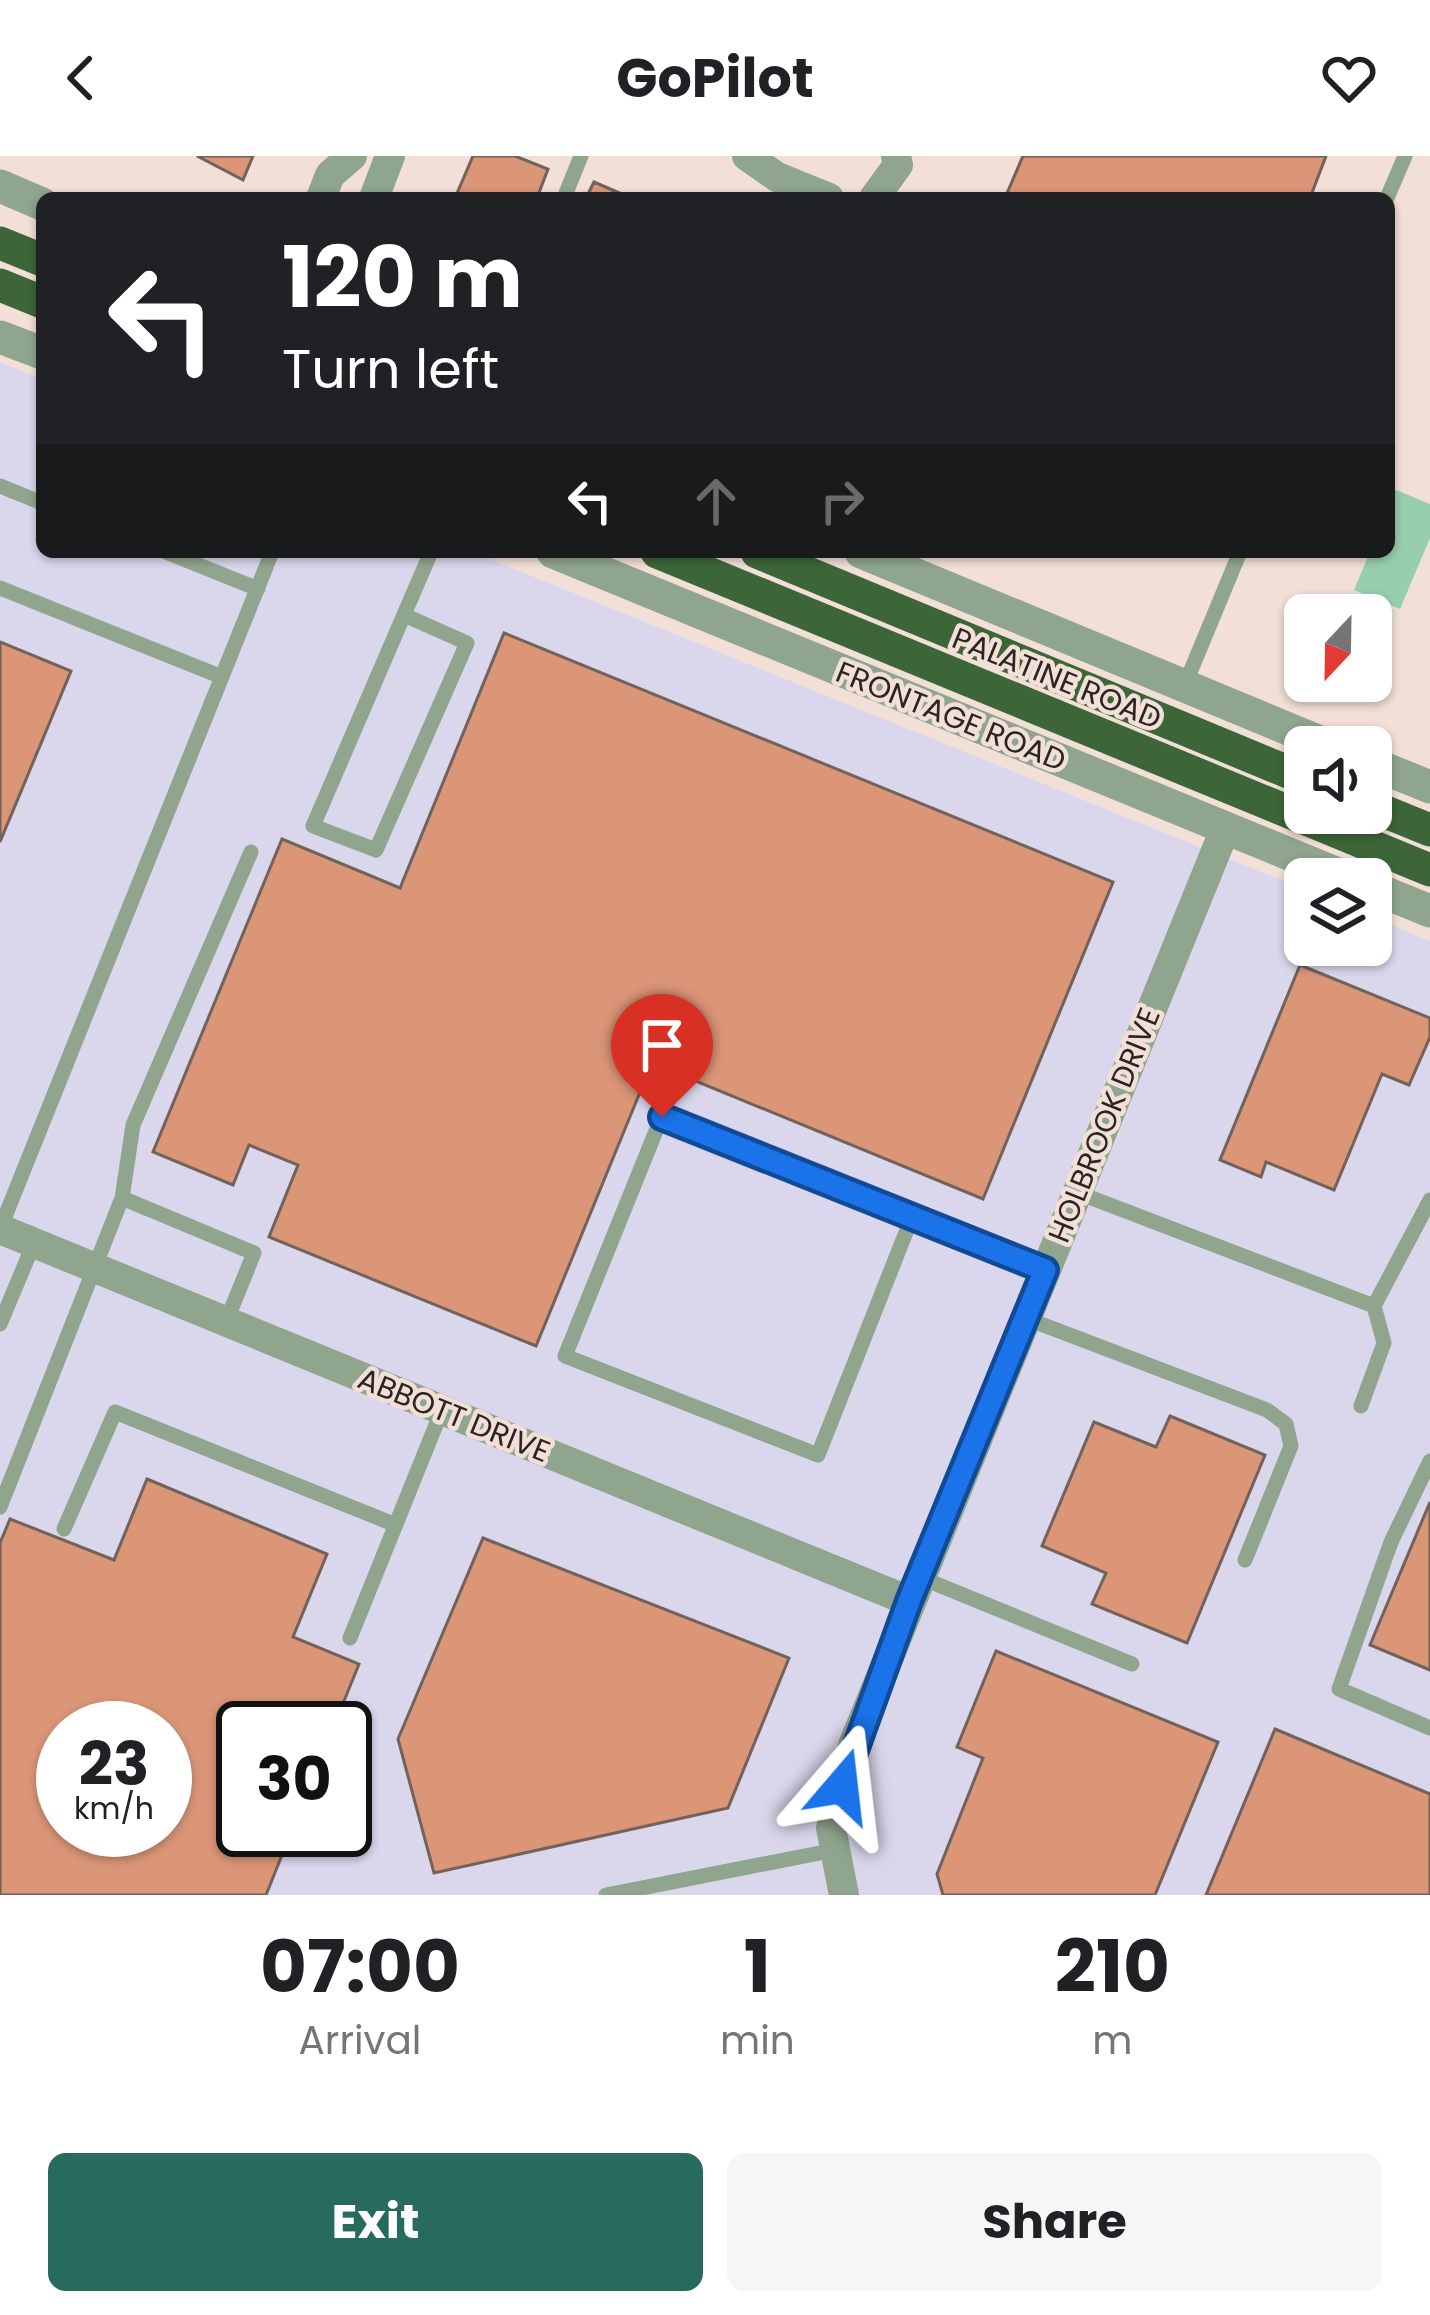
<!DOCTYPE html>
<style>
:root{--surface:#fff;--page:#f6f6f6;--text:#202124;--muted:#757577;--accent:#266b5e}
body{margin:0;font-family:Poppins,sans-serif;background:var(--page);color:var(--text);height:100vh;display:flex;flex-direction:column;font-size:45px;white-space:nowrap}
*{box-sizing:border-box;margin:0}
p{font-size:39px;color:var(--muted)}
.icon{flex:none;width:66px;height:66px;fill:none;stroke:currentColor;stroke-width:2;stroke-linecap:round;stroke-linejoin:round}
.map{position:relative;height:1739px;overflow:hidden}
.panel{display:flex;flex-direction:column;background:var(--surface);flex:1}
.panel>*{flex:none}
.top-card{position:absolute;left:36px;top:36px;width:1359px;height:366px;border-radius:18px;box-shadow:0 3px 9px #0004;background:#202124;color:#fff;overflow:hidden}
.needle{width:78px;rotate:202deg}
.buttons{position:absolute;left:1284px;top:438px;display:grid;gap:24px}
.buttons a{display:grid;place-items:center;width:108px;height:108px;border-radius:18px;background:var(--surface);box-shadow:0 3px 9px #0004;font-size:60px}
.speed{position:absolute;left:36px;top:1545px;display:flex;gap:24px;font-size:60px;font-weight:700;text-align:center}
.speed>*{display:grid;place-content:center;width:156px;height:156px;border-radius:50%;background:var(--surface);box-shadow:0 3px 9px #0004;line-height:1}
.speed small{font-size:30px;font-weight:400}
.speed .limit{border:6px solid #111;border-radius:18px;background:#fff;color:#111}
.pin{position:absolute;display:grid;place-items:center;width:102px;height:102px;color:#fff;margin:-123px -51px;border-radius:50% 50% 50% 0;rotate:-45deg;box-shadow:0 0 12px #0007}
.pin .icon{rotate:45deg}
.me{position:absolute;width:132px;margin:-66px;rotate:17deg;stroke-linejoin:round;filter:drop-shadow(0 0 9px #0008)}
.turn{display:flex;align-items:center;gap:42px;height:252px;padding:0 48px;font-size:54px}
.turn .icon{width:156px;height:156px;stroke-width:2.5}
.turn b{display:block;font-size:84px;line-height:102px}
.lanes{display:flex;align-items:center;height:114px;padding:0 48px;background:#0003;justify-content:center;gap:60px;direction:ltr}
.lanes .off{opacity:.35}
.eta{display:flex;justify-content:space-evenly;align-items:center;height:204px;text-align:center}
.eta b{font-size:72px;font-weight:700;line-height:84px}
.action{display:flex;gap:24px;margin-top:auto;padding:24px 48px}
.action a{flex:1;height:138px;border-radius:18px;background:var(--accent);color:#fff;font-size:48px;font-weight:700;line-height:138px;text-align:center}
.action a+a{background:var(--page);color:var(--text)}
header{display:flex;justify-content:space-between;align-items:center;height:156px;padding:0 48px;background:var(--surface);font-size:54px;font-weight:700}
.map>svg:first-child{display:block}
</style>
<header><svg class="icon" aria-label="back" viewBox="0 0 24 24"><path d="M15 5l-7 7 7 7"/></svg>GoPilot<svg class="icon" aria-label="heart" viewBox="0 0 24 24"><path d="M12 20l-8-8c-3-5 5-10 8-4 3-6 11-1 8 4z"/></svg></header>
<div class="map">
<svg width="1430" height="1739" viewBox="0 0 1430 1739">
<rect width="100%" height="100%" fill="#f1dfd8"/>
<path fill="#dad6ec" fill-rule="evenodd" d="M0 206 42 223V396H472L1305 734V789H1371V761L1430 785V1739H0ZM63 1572H165V1674H63ZM243 1572H345V1674H243Z"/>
<path fill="#97ceae" d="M1396 334 1430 348V382L1400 453 1354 434 1370 396H1389V349Z"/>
<path fill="#db9577" stroke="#71625b" stroke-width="3" fill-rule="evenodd" d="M197 0H253L243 24Z
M473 0H515L548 13 537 42H455Z
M1023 0H1326L1310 42H1005Z
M594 26 631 42H586Z
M504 477 1113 726 983 1043 652 907 536 1190 269 1081 298 1009 249 989 233 1029 153 996 282 683 400 732Z
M0 486 71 515 0 686Z
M1300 809 1430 862V881L1409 929 1382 918 1334 1034 1266 1006 1261 1021 1220 1004Z
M1170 1260 1265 1299 1187 1487 1092 1448 1106 1417 1042 1390 1094 1266 1156 1291Z
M147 1323 327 1398 293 1481 359 1508 333 1572H243V1674H292L266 1739H0V1387L10 1363 114 1404ZM63 1572H165V1674H63Z
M1430 1346V1514L1370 1489Z
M483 1382 789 1502 728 1652 434 1717 398 1583Z
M996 1495 1218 1586 1155 1739H943L937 1718 983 1602 957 1591Z
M1275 1573 1430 1638V1739H1206Z"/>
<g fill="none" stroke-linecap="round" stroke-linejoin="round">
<path stroke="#8fa58d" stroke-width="15" d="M564 42 581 0
M1387 42 1405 0
M0 330 42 347
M166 396 258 433
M0 432 222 521
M404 459 467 487 376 694 313 670 431 396
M1184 531 1240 396
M1076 1036 1374 1150 1430 1044
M122 1042 133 969 251 696
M912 1061 818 1299 565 1200 662 960 1044 1114
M0 1073 272 396
M1025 1162 1267 1254 1286 1268 1291 1290 1245 1404
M0 1168 34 1087
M1361 1250 1384 1187 1374 1150
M1430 1305 1391 1386 1339 1533 1430 1572
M0 1351 122 1042 254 1097 226 1166
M64 1373 115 1256 396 1369
M919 1421 1132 1508
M350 1482 442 1254
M606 1739 835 1694"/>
<path stroke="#8fa58d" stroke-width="30" d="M747 0 777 21 829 42
M321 42 330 19 352 0
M374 42 390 0
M874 42 898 9 896 0
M0 1073 909 1445
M844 1739 831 1672 854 1587 1225 673"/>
<path stroke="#8fa58d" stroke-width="33" d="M0 30 42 48
M0 181 42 197
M553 396 1350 723
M861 396 1332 591
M1371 607 1430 631
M1371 731 1430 755"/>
<path stroke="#3c6638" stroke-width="33" d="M0 87 42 104
M0 129 42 146
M657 396 1430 714
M757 396 1305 623
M1371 650 1430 674"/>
</g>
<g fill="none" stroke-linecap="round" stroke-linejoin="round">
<defs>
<path id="route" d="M662 961 1045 1114 909 1445 842 1630"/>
</defs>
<use href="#route" stroke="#114b97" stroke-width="30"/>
<use href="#route" stroke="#1a73e8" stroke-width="21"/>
</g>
<g text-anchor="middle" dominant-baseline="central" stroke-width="9" stroke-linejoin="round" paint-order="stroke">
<g font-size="30" fill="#2c2623" stroke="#f1dfd8">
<text transform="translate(1057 522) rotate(22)">PALATINE ROAD</text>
<text transform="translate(951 560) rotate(22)">FRONTAGE ROAD</text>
<text transform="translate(1104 969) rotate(-68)">HOLBROOK DRIVE</text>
<text transform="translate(454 1259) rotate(22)">ABBOTT DRIVE</text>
</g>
</g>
</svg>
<div class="buttons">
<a><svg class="needle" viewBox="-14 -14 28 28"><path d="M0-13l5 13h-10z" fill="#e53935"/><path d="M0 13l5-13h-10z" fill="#757577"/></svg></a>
<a><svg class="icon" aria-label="sound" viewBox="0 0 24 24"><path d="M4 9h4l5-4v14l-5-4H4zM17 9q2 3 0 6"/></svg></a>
<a><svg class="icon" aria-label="layers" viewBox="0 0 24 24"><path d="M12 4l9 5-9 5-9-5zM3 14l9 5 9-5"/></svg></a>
</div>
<div class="speed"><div>23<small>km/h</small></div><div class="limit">30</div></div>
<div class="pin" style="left:662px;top:961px;background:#d93025"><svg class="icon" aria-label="arrive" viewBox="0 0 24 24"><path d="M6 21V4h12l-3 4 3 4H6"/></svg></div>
<svg class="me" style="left:842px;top:1630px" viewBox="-20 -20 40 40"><path d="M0-17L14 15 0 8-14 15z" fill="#1a73e8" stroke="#fff" stroke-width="4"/></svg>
<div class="top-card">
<div class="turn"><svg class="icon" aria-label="left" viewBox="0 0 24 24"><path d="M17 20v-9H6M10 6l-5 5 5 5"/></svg><div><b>120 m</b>Turn left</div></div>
<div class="lanes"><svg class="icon" aria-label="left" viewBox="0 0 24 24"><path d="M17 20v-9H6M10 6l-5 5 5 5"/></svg><svg class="icon off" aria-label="ahead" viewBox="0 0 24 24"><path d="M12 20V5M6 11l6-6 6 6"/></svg><svg class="icon off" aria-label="right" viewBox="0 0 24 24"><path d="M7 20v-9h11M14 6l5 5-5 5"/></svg></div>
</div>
</div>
<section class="panel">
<div class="eta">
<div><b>07:00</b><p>Arrival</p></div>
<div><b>1</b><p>min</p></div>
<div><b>210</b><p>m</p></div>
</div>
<div class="action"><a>Exit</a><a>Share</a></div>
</section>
